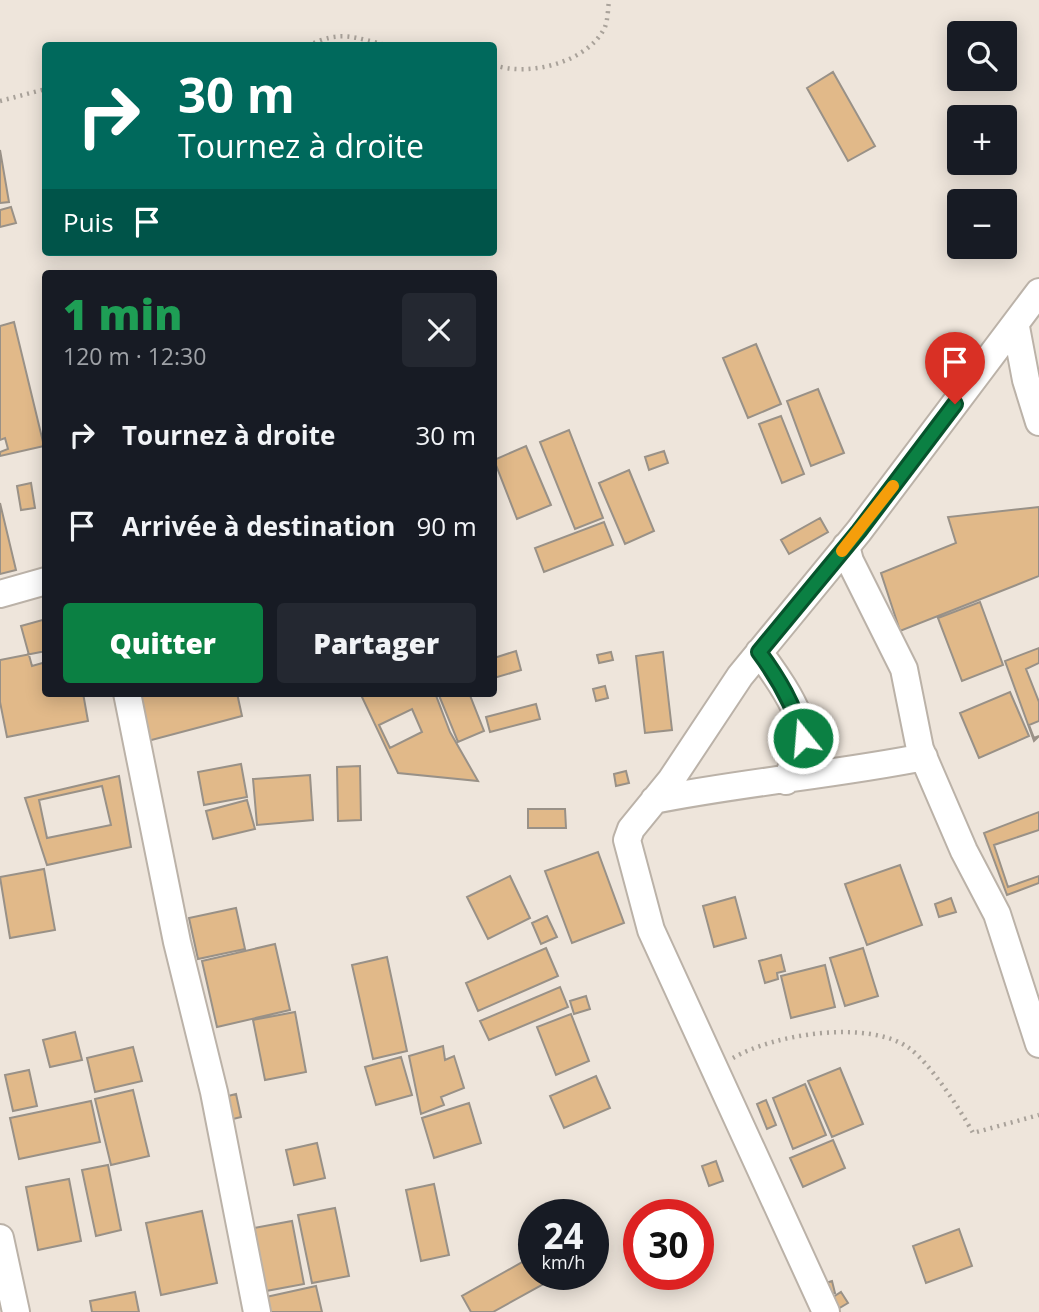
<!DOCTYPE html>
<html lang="fr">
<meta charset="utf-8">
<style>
:root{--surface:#171b24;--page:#242831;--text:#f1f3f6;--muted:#9ea1a6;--accent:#0b8043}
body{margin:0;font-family:"Open Sans",sans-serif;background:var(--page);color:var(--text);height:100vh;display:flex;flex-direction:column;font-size:26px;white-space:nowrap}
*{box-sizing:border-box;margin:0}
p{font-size:23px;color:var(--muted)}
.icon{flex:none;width:38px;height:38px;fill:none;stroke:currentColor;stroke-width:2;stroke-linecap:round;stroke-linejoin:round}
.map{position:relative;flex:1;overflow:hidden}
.panel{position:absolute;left:42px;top:270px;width:455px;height:427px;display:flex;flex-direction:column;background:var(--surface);border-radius:7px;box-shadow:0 4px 18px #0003}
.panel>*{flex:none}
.hud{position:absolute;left:42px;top:42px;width:455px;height:214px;border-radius:7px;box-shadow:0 4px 18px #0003;background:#00695c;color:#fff;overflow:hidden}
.buttons{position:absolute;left:947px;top:21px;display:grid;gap:14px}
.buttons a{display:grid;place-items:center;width:70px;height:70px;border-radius:7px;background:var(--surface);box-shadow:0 4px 18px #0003;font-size:35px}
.speed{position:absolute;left:518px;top:1199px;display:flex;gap:14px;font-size:35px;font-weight:700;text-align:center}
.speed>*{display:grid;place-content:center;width:91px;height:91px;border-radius:50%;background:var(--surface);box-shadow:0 4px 18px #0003;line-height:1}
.speed small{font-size:18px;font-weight:400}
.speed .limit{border:10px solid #d22;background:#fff;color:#111}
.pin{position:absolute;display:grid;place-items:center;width:60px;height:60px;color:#fff;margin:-72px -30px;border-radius:50% 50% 50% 0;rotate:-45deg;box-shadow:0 0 7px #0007}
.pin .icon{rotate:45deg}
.me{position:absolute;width:77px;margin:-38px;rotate:343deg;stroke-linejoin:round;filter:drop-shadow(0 0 5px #0008)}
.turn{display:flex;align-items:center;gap:24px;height:147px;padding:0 21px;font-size:32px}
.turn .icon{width:91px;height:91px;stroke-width:2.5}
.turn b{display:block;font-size:49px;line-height:60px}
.then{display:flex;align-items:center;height:66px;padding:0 21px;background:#0003;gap:14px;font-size:26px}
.round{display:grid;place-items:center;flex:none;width:74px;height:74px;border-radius:7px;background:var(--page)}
.overview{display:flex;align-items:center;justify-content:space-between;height:119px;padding:0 21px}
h1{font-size:42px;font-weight:800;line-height:52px;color:#1e9e55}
.button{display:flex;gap:14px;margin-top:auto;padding:14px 21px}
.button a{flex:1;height:80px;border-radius:7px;background:var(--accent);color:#fff;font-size:28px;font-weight:800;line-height:80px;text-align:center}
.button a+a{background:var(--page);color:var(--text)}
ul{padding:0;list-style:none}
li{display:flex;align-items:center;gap:21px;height:91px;padding:0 21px}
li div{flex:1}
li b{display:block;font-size:26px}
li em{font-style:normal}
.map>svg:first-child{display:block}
</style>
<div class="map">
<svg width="1039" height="1312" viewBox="0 0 1039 1312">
<rect width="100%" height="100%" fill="#eee5db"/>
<path fill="#e1b989" stroke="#999187" stroke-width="2" fill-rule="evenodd" d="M833 72 875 146 848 161 807 88Z
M0 150 9 202 0 203Z
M11 207 16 223 0 227V210Z
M14 322 44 446 0 456V452L8 449 5 438 0 440V326Z
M756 344 781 404 748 418 723 358Z
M818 389 844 453 811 466 787 401Z
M781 416 804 474 782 483 759 424Z
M569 430 603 518 575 529 540 442Z
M526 446 551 505 517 519 494 460Z
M664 451 668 463 649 470 645 457Z
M629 470 654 531 625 544 599 483Z
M31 483 35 508 21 510 17 486Z
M0 503 16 570 0 574Z
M1039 507V576L900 631 881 573 956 543 948 517Z
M820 518 828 532 789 554 781 540Z
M604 522 613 545 544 572 535 548Z
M980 602 1003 665 962 681 938 618Z
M46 619V662L32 666 21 626Z
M1039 648V663L1026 669 1039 702V721L1029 725 1034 738 1039 736 1034 741 1005 661Z
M46 651V693H83L88 721 7 737 0 702V660Z
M516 651 521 670 494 678V658Z
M611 652 613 660 599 663 597 655Z
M663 652 672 730 645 733 636 656Z
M605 686 608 698 596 701 593 689Z
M1010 692 1029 736 979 758 960 713Z
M139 693H237L242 716 144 742Z
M370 693H435L450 732 478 781 398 773 361 695ZM412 709 422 732 390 748 379 725Z
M438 693H469L484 731 458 742Z
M536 704 540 719 490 732 486 717Z
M241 764 247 797 204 805 198 772Z
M360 766 361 820 338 821 337 767Z
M626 771 629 783 616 786 614 774Z
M310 775 313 820 257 825 253 779Z
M119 776 131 847 47 865 25 798Z
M102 786 111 825 47 838 39 800Z
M247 800 255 829 213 839 206 811Z
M528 809H565L566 828H528Z
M1039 812V830L994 845 1008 887 1039 876V883L1007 895 984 833Z
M598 852 624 923 572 943 545 871Z
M900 865 922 925 867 945 845 884Z
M44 869 55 930 10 938 0 877Z
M510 876 530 918 488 939 467 897Z
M735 897 746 938 714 947 703 906Z
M951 898 956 912 939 917 935 904Z
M236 908 245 949 198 959 189 918Z
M547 916 557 937 541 944 532 923Z
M275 944 290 1010 217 1027 202 961Z
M546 948 558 976 478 1011 466 983Z
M863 948 878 996 845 1006 830 958Z
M781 955 785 971 777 973 778 979 765 983 759 961Z
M387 957 407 1051 373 1059 352 965Z
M825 965 835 1007 791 1018 781 976Z
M560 987 568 1007 489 1040 480 1021Z
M586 996 590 1009 574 1014 570 1001Z
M295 1012 306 1072 265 1080 253 1020Z
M571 1014 589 1061 556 1075 537 1027Z
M75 1032 82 1060 50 1067 43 1040Z
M443 1046 445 1060 454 1056 464 1088 441 1097 444 1105 421 1114 409 1056Z
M133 1047 142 1081 95 1092 87 1058Z
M401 1057 412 1095 376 1105 365 1067Z
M840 1068 863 1124 832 1137 808 1081Z
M29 1070 37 1106 13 1111 5 1075Z
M596 1076 610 1108 564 1128 550 1096Z
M805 1084 826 1135 793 1149 773 1098Z
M133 1090 149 1156 111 1165 95 1099Z
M236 1094 241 1117 233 1119 228 1096Z
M766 1100 776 1125 767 1129 757 1104Z
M91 1101 100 1142 19 1159 10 1118Z
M469 1103 481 1143 434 1158 422 1118Z
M833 1140 845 1168 803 1187 790 1158Z
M317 1143 325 1178 294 1185 286 1150Z
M716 1161 723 1181 709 1186 702 1166Z
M108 1165 121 1230 96 1236 82 1170Z
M69 1179 81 1241 38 1250 26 1187Z
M434 1184 449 1255 421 1261 406 1190Z
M335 1208 349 1276 312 1283 298 1215Z
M202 1211 217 1283 161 1295 146 1223Z
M292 1221 304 1284 266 1291 254 1228Z
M959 1229 972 1266 926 1283 913 1246Z
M533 1256 534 1274H543L547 1282 493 1312H471L462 1296Z
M832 1281 835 1293 822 1296 819 1285Z
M316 1286 322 1312H270L266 1297Z
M135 1292 139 1312H92L90 1301Z
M841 1292 848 1303 836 1310 830 1299Z"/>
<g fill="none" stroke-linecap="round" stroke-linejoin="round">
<defs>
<path id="minor" d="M1016 327 1026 380 1039 422
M846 546 850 561 904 669 920 749 964 851 997 914 1039 1044
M0 594 46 581
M759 652C773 671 806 715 802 740 799 754 791 768 786 781
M127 693 177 942 214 1092 257 1312
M654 800C743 782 834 775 924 757
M0 1238 16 1312
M826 1312 651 930 627 840 631 829 671 780 740 676 859 531 1039 292"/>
</defs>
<use href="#minor" stroke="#bbb2a8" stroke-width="30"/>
<path stroke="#a9a29a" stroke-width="4.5" stroke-dasharray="2 5" stroke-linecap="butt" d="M307 46C342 29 354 38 390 46
M494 65C528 77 588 63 605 27 608 19 608 8 609 0
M0 101 46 89
M733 1058C774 1034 868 1019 909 1048 929 1062 960 1109 973 1133L1039 1115"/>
<use href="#minor" stroke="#fff" stroke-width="26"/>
</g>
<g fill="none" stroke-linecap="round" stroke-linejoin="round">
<defs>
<path id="route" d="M803 738C794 705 779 679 759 652L859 531 955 404"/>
</defs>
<use href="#route" stroke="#07532c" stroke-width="18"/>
<use href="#route" stroke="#0b8043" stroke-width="12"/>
<path stroke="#f59e0b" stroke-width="12" d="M842 551 893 486"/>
</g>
</svg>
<div class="buttons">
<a><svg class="icon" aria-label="search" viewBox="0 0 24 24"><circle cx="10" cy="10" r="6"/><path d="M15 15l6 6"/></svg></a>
<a>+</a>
<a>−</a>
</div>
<div class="speed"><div>24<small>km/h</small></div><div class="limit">30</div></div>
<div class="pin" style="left:955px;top:404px;background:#d93025"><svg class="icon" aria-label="arrive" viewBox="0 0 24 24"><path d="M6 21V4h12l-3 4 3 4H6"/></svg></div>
<svg class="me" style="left:803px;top:738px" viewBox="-20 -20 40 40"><circle r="17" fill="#0b8043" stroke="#fff" stroke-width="3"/><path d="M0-11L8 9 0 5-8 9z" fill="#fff"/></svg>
<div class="hud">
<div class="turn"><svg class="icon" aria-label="right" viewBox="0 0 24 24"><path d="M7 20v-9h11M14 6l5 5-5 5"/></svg><div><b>30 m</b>Tournez à droite</div></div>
<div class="then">Puis<svg class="icon" aria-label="arrive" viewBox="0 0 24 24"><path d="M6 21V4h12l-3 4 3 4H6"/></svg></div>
</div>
<section class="panel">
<div class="overview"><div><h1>1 min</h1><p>120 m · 12:30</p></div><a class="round"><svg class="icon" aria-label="close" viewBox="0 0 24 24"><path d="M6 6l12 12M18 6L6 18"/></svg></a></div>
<ul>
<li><svg class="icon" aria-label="right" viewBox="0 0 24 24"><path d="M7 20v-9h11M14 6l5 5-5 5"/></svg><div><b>Tournez à droite</b></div><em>30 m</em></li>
<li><svg class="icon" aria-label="arrive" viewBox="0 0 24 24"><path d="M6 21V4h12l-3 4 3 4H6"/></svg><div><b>Arrivée à destination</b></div><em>90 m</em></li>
</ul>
<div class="button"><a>Quitter</a><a>Partager</a></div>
</section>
</div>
